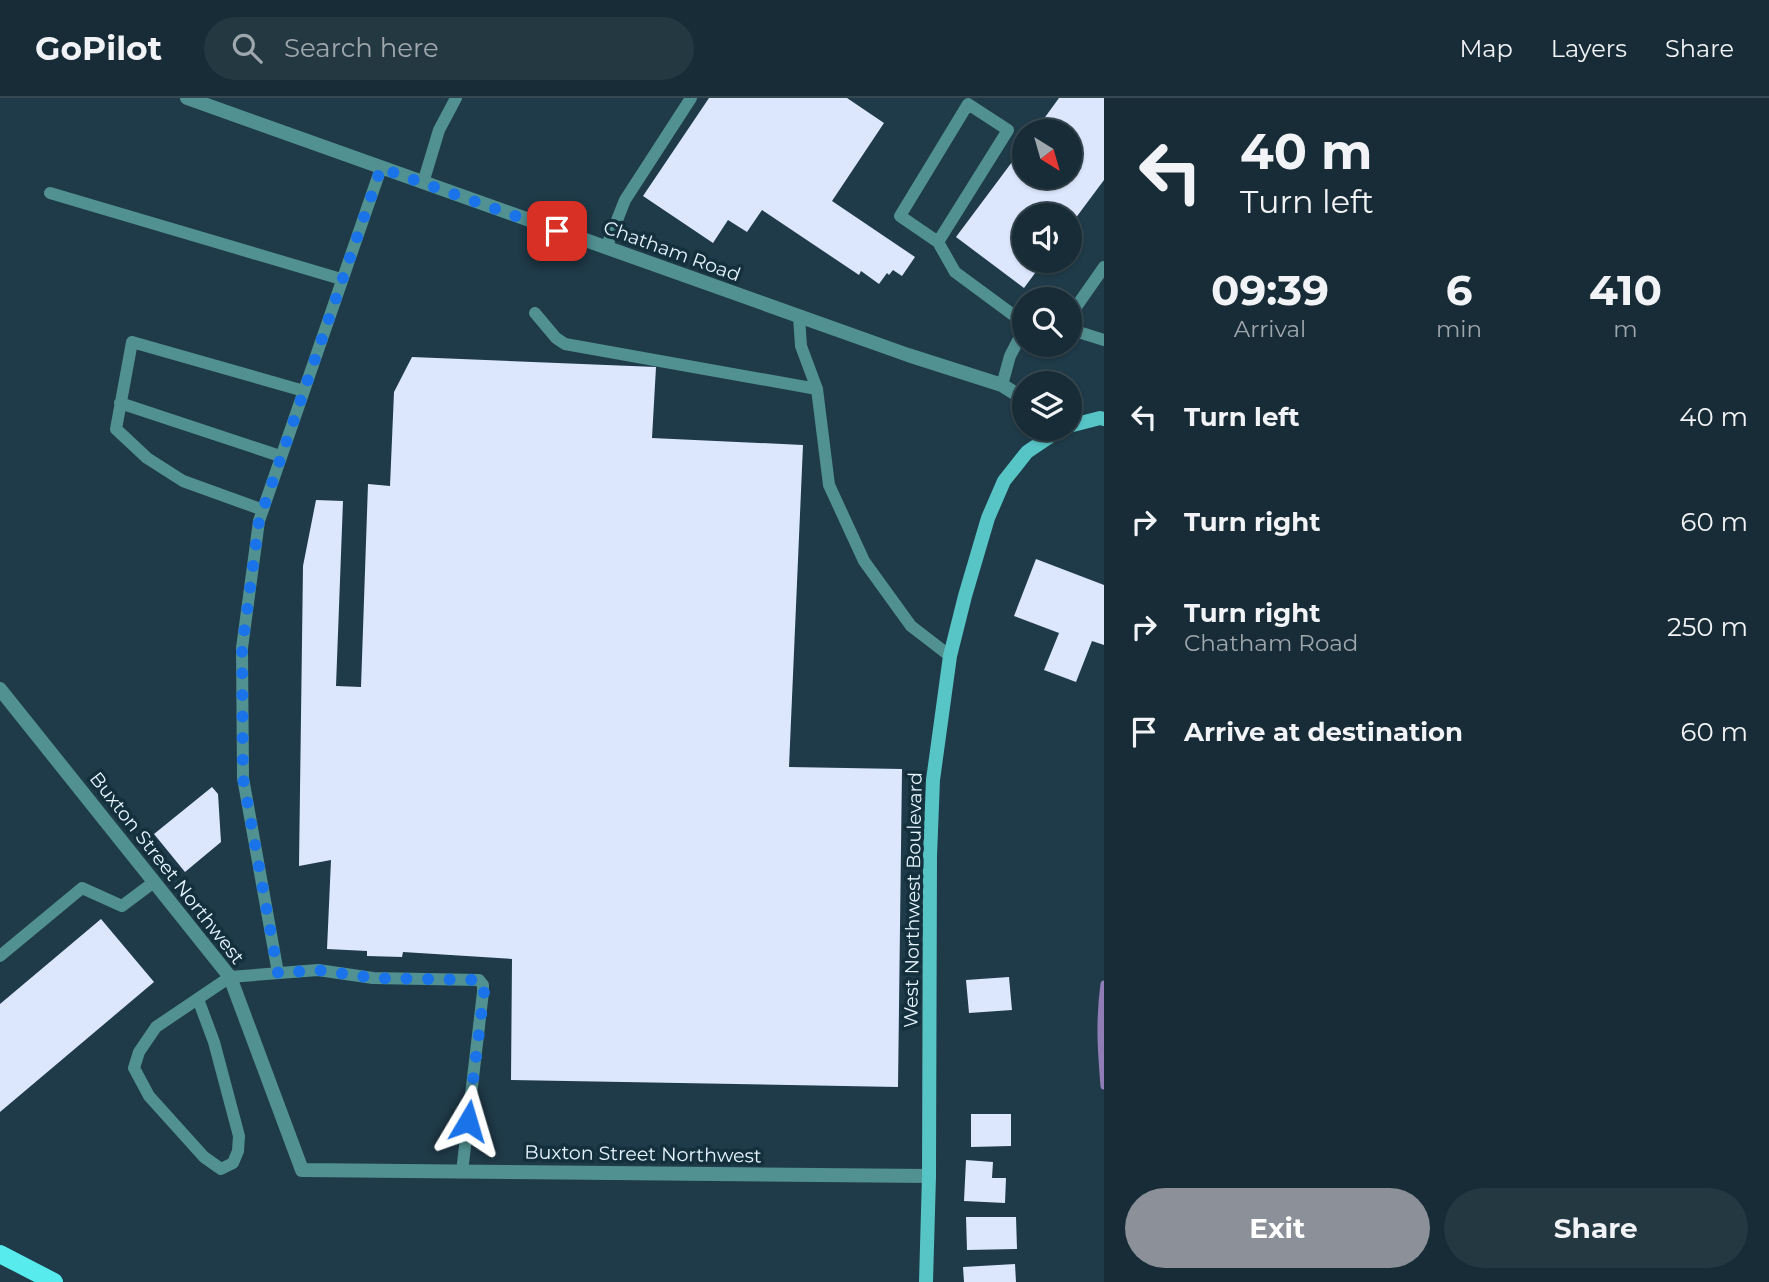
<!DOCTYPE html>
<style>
:root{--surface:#172c36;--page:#243842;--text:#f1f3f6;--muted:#9ea7ad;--line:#364851;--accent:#8c9099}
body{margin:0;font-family:Montserrat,sans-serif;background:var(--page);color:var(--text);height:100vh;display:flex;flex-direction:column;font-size:26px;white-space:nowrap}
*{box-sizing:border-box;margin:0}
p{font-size:23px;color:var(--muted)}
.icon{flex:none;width:38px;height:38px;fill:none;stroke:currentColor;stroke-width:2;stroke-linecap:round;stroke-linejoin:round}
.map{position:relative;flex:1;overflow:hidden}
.panel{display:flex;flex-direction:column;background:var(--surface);width:665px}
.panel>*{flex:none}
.banner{background:#172c36;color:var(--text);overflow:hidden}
.needle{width:46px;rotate:143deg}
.buttons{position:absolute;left:1012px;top:21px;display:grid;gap:14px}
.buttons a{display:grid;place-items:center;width:70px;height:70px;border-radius:50%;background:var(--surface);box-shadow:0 2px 5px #0004,0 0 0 2px var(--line);font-size:35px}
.pin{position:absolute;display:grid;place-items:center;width:60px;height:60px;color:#fff;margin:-30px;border-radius:14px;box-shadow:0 4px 10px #0006}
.me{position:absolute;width:77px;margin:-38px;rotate:7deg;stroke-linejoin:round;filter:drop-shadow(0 0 5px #0008)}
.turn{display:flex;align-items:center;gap:24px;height:147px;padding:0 21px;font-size:32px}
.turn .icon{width:91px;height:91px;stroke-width:2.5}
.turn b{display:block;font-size:49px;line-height:60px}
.eta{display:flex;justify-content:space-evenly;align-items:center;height:119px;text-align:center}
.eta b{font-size:42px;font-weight:700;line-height:49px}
.action{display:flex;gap:14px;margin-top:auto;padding:14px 21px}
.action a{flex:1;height:80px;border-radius:42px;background:var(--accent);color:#fff;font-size:28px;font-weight:700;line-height:80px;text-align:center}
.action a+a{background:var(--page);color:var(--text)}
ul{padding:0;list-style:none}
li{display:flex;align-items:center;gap:21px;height:105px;padding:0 21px}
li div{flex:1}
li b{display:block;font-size:26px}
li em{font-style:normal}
header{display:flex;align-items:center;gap:42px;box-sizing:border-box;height:98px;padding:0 35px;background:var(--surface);border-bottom:2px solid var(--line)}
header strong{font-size:33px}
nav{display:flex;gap:38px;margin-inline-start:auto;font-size:24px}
.search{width:490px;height:63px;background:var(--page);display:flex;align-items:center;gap:18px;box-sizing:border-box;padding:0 24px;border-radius:38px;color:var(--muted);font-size:26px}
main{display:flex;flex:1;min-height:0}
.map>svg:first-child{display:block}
</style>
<header>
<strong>GoPilot</strong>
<div class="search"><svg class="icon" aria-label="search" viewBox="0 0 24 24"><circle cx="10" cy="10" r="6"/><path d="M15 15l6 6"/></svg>Search here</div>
<nav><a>Map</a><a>Layers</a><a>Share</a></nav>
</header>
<main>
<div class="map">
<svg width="1104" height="1184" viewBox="0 0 1104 1184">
<rect width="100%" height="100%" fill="#1f3a48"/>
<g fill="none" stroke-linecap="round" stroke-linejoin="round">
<path stroke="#917db5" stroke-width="7" d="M1104 886C1099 923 1101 951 1104 988"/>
</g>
<path fill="#dce7fe" d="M709 0H847L884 25 832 103 915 159 902 178 893 172 889 177 887 175 879 186 861 173 859 177 762 112 747 134 728 122 713 145 643 98Z
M1059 0H1104V82L1069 129V117H1024V163H1044L1024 190 956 139 1024 48V79H1069V33H1035Z
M412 259 656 269 652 340 803 347 789 669 902 671 898 989 511 982 512 861 403 854 402 859 367 858V853L327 851 331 762 299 768 303 468 316 402 343 403 336 588 361 589 368 386 390 388 394 294Z
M1036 461 1104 487V547L1092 543 1076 584 1044 572 1059 535 1014 518Z
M212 689 218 696 221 744 185 774 154 736Z
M101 821 154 884 0 1014V906Z
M1009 879 1012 912 969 915 966 882Z
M971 1016H1011V1048L971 1049Z
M966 1062 993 1064 992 1080H1006L1005 1105 964 1103Z
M966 1119H1016L1017 1151 967 1152Z
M1015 1166 1016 1184H964L963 1169Z"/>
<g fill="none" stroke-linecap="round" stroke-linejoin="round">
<path stroke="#519192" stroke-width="12" d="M423 85 439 32 456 0
M50 95 341 181
M938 144 1008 32 968 6 900 118 938 144 955 174 1024 225
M606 150 625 102 691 0
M535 215 556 240 565 246 817 291
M799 219 801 248 817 291 829 387 864 463 911 528 950 558
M1069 219 1104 169
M1069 231 1104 242
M1002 287 1010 258 1024 231
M120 305 280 358
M263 412 183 383 147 360 116 331 132 244 304 293
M0 858 82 790 122 808 154 784
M278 875 243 680 242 550 259 423 381 70
M198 901 214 944 239 1038 238 1053 233 1065 221 1071 204 1059 149 998 134 970 139 954 156 929 230 879 318 872 373 880 479 882 483 887V894L462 1074"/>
<path stroke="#519192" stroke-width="14" d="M187 0 908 257 1002 287 1024 301
M0 591 230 879 302 1072 929 1078"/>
<path stroke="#57c4c6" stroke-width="14" d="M1069 328 1100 320 1104 321
M926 1184 929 1078 930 758 933 682 950 558 965 498 988 420 1004 383 1027 354 1061 331"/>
<path stroke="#57ebee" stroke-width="18" d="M0 1156 54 1184"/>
</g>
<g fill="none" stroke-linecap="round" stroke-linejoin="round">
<path stroke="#1a73e8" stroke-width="12" stroke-dasharray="0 21.6" d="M468 1023 484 894 483 887 479 882 373 880 318 872 278 875 243 680 242 550 259 423 381 70 557 133"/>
</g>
<g text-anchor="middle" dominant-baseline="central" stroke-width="7" stroke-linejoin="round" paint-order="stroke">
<g font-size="19" fill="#e5f5fe" stroke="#14303d">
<text transform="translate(672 153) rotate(20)">Chatham Road</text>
<text transform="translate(167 770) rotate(52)">Buxton Street Northwest</text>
<text transform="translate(913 802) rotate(-89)">West Northwest Boulevard</text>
<text transform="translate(643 1056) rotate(1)">Buxton Street Northwest</text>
</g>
</g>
</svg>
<div class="buttons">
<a><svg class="needle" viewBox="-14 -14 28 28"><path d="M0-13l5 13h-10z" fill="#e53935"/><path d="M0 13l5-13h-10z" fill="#9ea7ad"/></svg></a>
<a><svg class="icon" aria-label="sound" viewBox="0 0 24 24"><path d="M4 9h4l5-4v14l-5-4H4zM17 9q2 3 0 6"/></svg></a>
<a><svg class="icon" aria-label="search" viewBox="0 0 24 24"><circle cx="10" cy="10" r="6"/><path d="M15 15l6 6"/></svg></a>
<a><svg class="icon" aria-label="layers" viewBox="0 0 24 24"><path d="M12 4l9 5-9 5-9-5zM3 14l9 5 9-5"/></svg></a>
</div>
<div class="pin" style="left:557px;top:133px;background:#d93025"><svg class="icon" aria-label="arrive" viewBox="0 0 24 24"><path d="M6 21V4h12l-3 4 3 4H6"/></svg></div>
<svg class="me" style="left:468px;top:1023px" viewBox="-20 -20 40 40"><path d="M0-17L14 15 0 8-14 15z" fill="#1a73e8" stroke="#fff" stroke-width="4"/></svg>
</div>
<section class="panel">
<div class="banner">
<div class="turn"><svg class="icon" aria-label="left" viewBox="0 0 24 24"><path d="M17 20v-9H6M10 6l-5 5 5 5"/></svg><div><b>40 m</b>Turn left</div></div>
</div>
<div class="eta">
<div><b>09:39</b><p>Arrival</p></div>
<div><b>6</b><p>min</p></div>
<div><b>410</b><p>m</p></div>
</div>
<ul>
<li><svg class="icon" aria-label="left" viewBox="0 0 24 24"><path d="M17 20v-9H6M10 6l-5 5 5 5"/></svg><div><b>Turn left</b></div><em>40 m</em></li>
<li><svg class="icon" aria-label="right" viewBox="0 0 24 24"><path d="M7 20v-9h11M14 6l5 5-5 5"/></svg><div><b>Turn right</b></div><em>60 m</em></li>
<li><svg class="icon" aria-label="right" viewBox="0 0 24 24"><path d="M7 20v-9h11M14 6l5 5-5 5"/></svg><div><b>Turn right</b><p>Chatham Road</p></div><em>250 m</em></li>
<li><svg class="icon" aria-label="arrive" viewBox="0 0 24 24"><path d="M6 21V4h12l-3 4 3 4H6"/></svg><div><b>Arrive at destination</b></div><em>60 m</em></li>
</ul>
<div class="action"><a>Exit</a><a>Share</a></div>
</section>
</main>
